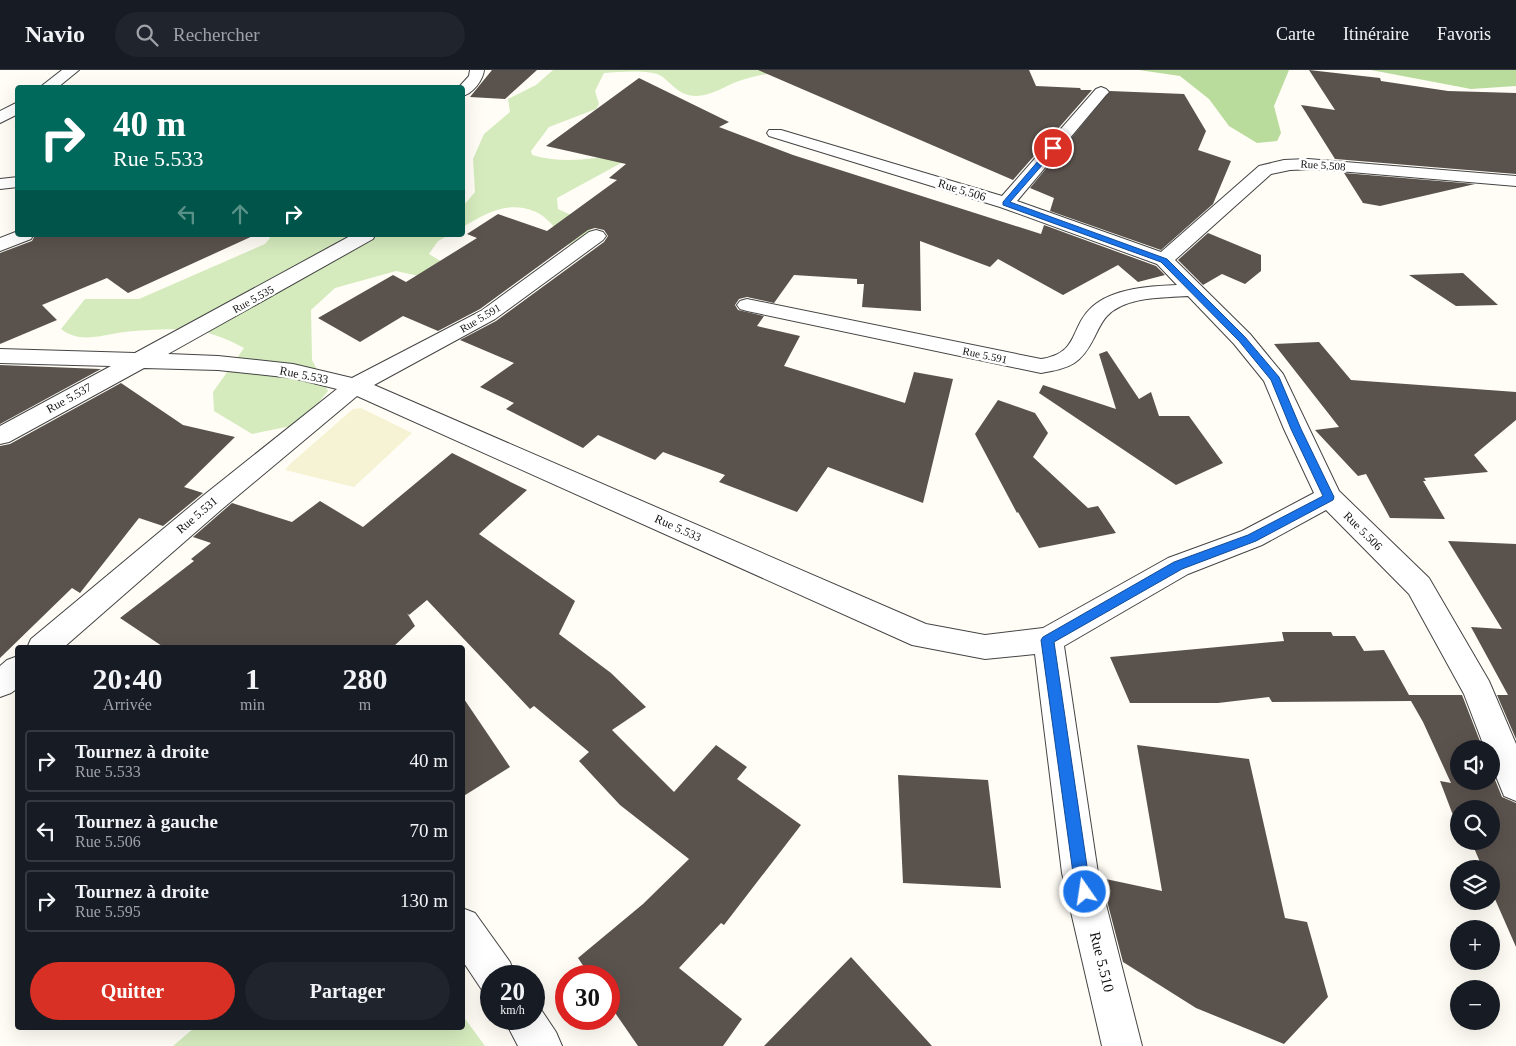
<!DOCTYPE html>
<html lang="fr">
<meta charset="utf-8">
<style>
:root{--surface:#171b24;--page:#20242c;--text:#f1f3f6;--muted:#9ea1a6;--line:#363941;--accent:#d93025}
body{margin:0;font-family:"Times New Roman",serif;background:var(--page);color:var(--text);height:100vh;display:flex;flex-direction:column;font-size:19px;white-space:nowrap}
*{box-sizing:border-box;margin:0}
p{font-size:16px;color:var(--muted)}
.icon{flex:none;width:28px;height:28px;fill:none;stroke:currentColor;stroke-width:2;stroke-linecap:round;stroke-linejoin:round}
.map{position:relative;flex:1;overflow:hidden}
.side{position:absolute;left:15px;top:575px;width:450px;height:385px;display:flex;flex-direction:column;background:var(--surface);border-radius:5px;box-shadow:0 5px 20px #0002}
.side>*{flex:none}
.top-card{position:absolute;left:15px;top:15px;width:450px;height:152px;border-radius:5px;box-shadow:0 5px 20px #0002;background:#00695c;color:#fff;overflow:hidden}
.tools{position:absolute;left:1450px;top:670px;display:grid;gap:10px}
.tools a{display:grid;place-items:center;width:50px;height:50px;border-radius:50%;background:var(--surface);box-shadow:0 5px 20px #0002;font-size:25px}
.speed{position:absolute;left:480px;top:895px;display:flex;gap:10px;font-size:25px;font-weight:700;text-align:center}
.speed>*{display:grid;place-content:center;width:65px;height:65px;border-radius:50%;background:var(--surface);box-shadow:0 5px 20px #0002;line-height:1}
.speed small{font-size:12px;font-weight:400}
.speed .limit{border:8px solid #d22;background:#fff;color:#111}
.pin{position:absolute;display:grid;place-items:center;width:42px;height:42px;color:#fff;margin:-21px;border:2px solid #fff;border-radius:50%;box-shadow:0 1px 5px #0007}
.me{position:absolute;width:55px;margin:-28px;rotate:347deg;stroke-linejoin:round;filter:drop-shadow(0 0 4px #0008)}
.turn{display:flex;align-items:center;gap:18px;height:105px;padding:0 15px;font-size:22px}
.turn .icon{width:65px;height:65px;stroke-width:2.5}
.turn b{display:block;font-size:35px;line-height:42px}
.lanes{display:flex;align-items:center;height:48px;padding:0 15px;background:#0003;justify-content:center;gap:25px;direction:ltr}
.lanes .off{opacity:.35}
.eta{display:flex;justify-content:space-evenly;align-items:center;height:85px;text-align:center}
.eta b{font-size:30px;font-weight:600;line-height:35px}
.action{display:flex;gap:10px;margin-top:auto;padding:10px 15px}
.action a{flex:1;height:58px;border-radius:30px;background:var(--accent);color:#fff;font-size:20px;font-weight:600;line-height:58px;text-align:center}
.action a+a{background:var(--page);color:var(--text)}
ul{padding:0;list-style:none}
li{display:flex;align-items:center;gap:15px;height:62px;margin:0 10px 8px;padding:0 5px;border:2px solid var(--line);border-radius:5px}
li div{flex:1}
li b{display:block;font-size:19px}
li em{font-style:normal}
header{display:flex;align-items:center;gap:30px;box-sizing:border-box;height:70px;padding:0 25px;background:var(--surface);border-bottom:1px solid var(--line)}
header strong{font-size:24px}
nav{display:flex;gap:28px;margin-inline-start:auto;font-size:18px}
.search{width:350px;height:45px;background:var(--page);display:flex;align-items:center;gap:12px;box-sizing:border-box;padding:0 18px;border-radius:28px;color:var(--muted);font-size:19px}
.map>svg:first-child{display:block}
</style>
<header>
<strong>Navio</strong>
<div class="search"><svg class="icon" aria-label="search" viewBox="0 0 24 24"><circle cx="10" cy="10" r="6"/><path d="M15 15l6 6"/></svg>Rechercher</div>
<nav><a>Carte</a><a>Itinéraire</a><a>Favoris</a></nav>
</header>
<div class="map">
<svg width="1516" height="976" viewBox="0 0 1516 976">
<rect width="100%" height="100%" fill="#fffdf5"/>
<path fill="#f6f3d4" d="M361 338 412 363 354 417 285 400 290 394 353 339Z"/>
<path fill="#d5ebbd" d="M553 0H826C797 1 767 1 739 11 724 16 712 26 696 26 676 26 669 8 657 4 642 0 620 2 604 3L595 21 599 34 596 39 549 57 531 81 532 85C552 91 574 91 595 88 608 87 621 82 634 86L557 128 558 139 591 154C593 171 569 174 556 178L560 162C553 156 544 145 536 142 508 130 486 143 463 157V136L475 122 473 89 484 64 510 42 508 29 536 15Z
M266 165H449L438 171 429 184 469 208 419 206 396 201 335 218 311 240 312 290 328 321 301 354 252 364 214 341 213 322 244 278C229 270 211 262 193 260 177 258 140 260 124 262 102 265 80 274 61 259L85 229H139L265 174 270 168Z
M463 946 485 976H173L194 958H462Z"/>
<path fill="#b9dc9c" d="M1139 0H1289L1274 36 1281 63 1277 71 1257 73 1229 56 1209 29 1180 6Z
M1371 0H1516V16L1471 19Z"/>
<path fill="#5a524d" d="M492 0H537L505 29 470 27Z
M758 0H1029L1036 16 1080 18 1081 20H1092L1013 110Z
M1309 0 1380 8 1381 11 1448 21 1516 23V104L1335 89 1301 35 1335 40Z
M639 8 729 52 719 57 793 85 1041 164 1044 155 1156 196 1165 205 1138 212 1118 195 1063 225 998 189 990 197 920 171 921 241 862 237 864 214H857V209L794 205 774 233 747 227 739 229 735 235 738 240 764 246 757 256 800 266 784 296 905 333 914 302 953 309 923 433 828 397 797 442 719 412 725 405 663 382 655 390 598 365 583 378 506 339 514 333 480 317 514 293 460 270 496 251 604 172 608 166 604 160 595 158 588 160 480 239 438 261 403 246 360 272 318 248 393 205 406 212 477 168 467 164 498 144 547 161 617 110 609 108 626 94 546 76Z
M1110 21 1184 24 1206 61 1198 80 1231 91 1213 134 1161 180 1050 141 1054 128 1030 118Z
M1344 103 1475 114 1380 136 1363 133Z
M1208 163 1261 185V201L1245 214 1222 204 1203 215 1178 190Z
M35 165H255L128 223 107 208 42 235 57 250 0 274V183L32 171Z
M1463 203 1498 235 1456 236 1409 205Z
M1319 272 1351 310 1516 322V350L1474 385 1488 402 1424 408 1426 411H1423L1445 449 1390 448 1366 404 1358 406 1315 360 1339 357 1274 274Z
M1107 281 1139 329 1151 322 1159 346H1189L1223 393 1176 415 1039 323 1043 315 1116 339 1099 284Z
M0 295 100 299H101L0 354Z
M121 313 183 355 235 367 184 417 203 423 163 456 139 448 80 523 72 518 0 588V376L10 374Z
M998 330 1035 343 1048 363 1033 387 1088 438 1098 436 1116 463 1039 478 1018 442 1017 443 975 364Z
M452 383 527 420 479 464 575 531 559 564 611 603 646 637 612 660 674 722 716 675 747 697 737 709 801 755 724 855 721 853 679 898 742 949 723 976H638L609 934V906H590L578 888 643 834 689 789 620 735 579 691 589 682 534 636 530 639 427 530 409 545 407 543 415 556 392 578H165L120 548 194 491 191 489 211 473 193 467 232 433 292 452 320 431 363 457Z
M1448 471 1516 474V669L1497 625H1508L1471 557 1502 559Z
M1282 562H1331L1333 566H1355L1364 581 1384 580 1409 625H1462L1483 679H1459V711H1491V700L1502 727 1516 733V877L1491 820V799H1483L1471 771H1491V739H1459V761L1440 711 1451 713 1423 652 1411 631 1272 632 1269 627 1218 633H1130L1110 587 1284 571Z
M462 626 510 697 462 727Z
M1137 675 1249 689 1285 848 1307 852 1328 927 1284 974 1196 938 1123 892 1101 808 1162 821Z
M898 705 988 710 1001 818 903 813Z
M851 887 932 976H764Z"/>
<g fill="none" stroke-linecap="round" stroke-linejoin="round">
<defs>
<path id="minor" d="M62 0H79L57 18H39Z
M470 0H484C483 10 473 24 462 26V18H458L469 6Z
M1101 17 1106 19 1109 22 1106 25 1017 131 1161 182 1259 96 1284 90 1308 89 1516 106V116L1315 99 1290 100 1271 104 1175 190 1250 264 1283 304 1339 421 1429 508 1489 611 1516 674V731L1504 726 1491 694V679H1485L1464 624 1409 524 1326 440 1262 475 1188 504 1064 576 1098 803 1142 976H1102L1062 803 1035 584 985 589 912 575 357 326 222 439 63 578H27L31 569 204 425 337 319 293 308 218 300 144 298 9 372 0 374V356L111 296 0 293V279L135 283 352 165H375L373 169 168 284 218 286 293 294 352 308 481 241 589 162 596 160 603 162 606 166 603 170 495 249 374 315 926 554 985 565 1043 558 1168 488 1242 461 1314 423 1284 359 1264 311 1234 274 1188 226C1163 228 1126 226 1107 246 1102 251 1098 260 1095 266 1081 294 1071 298 1041 303L747 241 740 239 737 235 740 231 747 229 1041 289C1080 283 1069 258 1092 237 1113 218 1151 216 1177 215L1157 194 1000 137 769 66 767 63 769 60H781L1002 126 1096 19Z
M18 32V44L0 53V41Z
M18 107V117L0 119V109Z
M18 161V165H33L31 169 0 181V168Z
M18 586V618L11 623 0 627V596L7 590Z
M462 838 475 843 510 892 515 906H491V923L482 920 462 890Z
M534 933 538 935 556 962 562 976H518L504 949H534Z"/>
</defs>
<use href="#minor" stroke="#444" stroke-width="2"/>
<use href="#minor" fill="#fff" fill-rule="evenodd"/>
</g>
<path fill="#1a73e8" stroke="#114b97" d="M1051 76 1057 78 1010 132 1167 189 1245 267 1279 307 1301 359 1334 427 1333 430 1256 471 1182 499 1054 572 1088 803 1093 822 1090 827 1085 829 1080 827 1073 803 1041 570 1043 567 1174 492 1248 465 1323 426 1291 359 1271 310 1239 271 1161 192 1003 135V132Z"/>
<g text-anchor="middle" dominant-baseline="central" stroke-width="5" stroke-linejoin="round" paint-order="stroke">
<g font-size="11" fill="#111" stroke="#fff">
<text transform="translate(1323 95) rotate(4)">Rue 5.508</text>
<text transform="translate(253 229) rotate(-29)">Rue 5.535</text>
<text transform="translate(480 248) rotate(-31)">Rue 5.591</text>
<text transform="translate(985 285) rotate(12)">Rue 5.591</text>
</g>
<g font-size="12" fill="#111" stroke="#fff">
<text transform="translate(962 120) rotate(17)">Rue 5.506</text>
<text transform="translate(304 305) rotate(11)">Rue 5.533</text>
<text transform="translate(69 328) rotate(-29)">Rue 5.537</text>
<text transform="translate(197 445) rotate(-40)">Rue 5.531</text>
<text transform="translate(678 458) rotate(24)">Rue 5.533</text>
<text transform="translate(1363 461) rotate(45)">Rue 5.506</text>
</g>
<g font-size="15" fill="#111" stroke="#fff">
<text transform="translate(1102 892) rotate(76)">Rue 5.510</text>
</g>
</g>
</svg>
<div class="tools">
<a><svg class="icon" aria-label="sound" viewBox="0 0 24 24"><path d="M4 9h4l5-4v14l-5-4H4zM17 9q2 3 0 6"/></svg></a>
<a><svg class="icon" aria-label="search" viewBox="0 0 24 24"><circle cx="10" cy="10" r="6"/><path d="M15 15l6 6"/></svg></a>
<a><svg class="icon" aria-label="layers" viewBox="0 0 24 24"><path d="M12 4l9 5-9 5-9-5zM3 14l9 5 9-5"/></svg></a>
<a>+</a>
<a>−</a>
</div>
<div class="speed"><div>20<small>km/h</small></div><div class="limit">30</div></div>
<div class="pin" style="left:1053px;top:78px;background:#d93025"><svg class="icon" aria-label="arrive" viewBox="0 0 24 24"><path d="M6 21V4h12l-3 4 3 4H6"/></svg></div>
<svg class="me" style="left:1085px;top:822px" viewBox="-20 -20 40 40"><circle r="17" fill="#1a73e8" stroke="#fff" stroke-width="3"/><path d="M0-11L8 9 0 5-8 9z" fill="#fff"/></svg>
<div class="top-card">
<div class="turn"><svg class="icon" aria-label="right" viewBox="0 0 24 24"><path d="M7 20v-9h11M14 6l5 5-5 5"/></svg><div><b>40 m</b>Rue 5.533</div></div>
<div class="lanes"><svg class="icon off" aria-label="left" viewBox="0 0 24 24"><path d="M17 20v-9H6M10 6l-5 5 5 5"/></svg><svg class="icon off" aria-label="ahead" viewBox="0 0 24 24"><path d="M12 20V5M6 11l6-6 6 6"/></svg><svg class="icon" aria-label="right" viewBox="0 0 24 24"><path d="M7 20v-9h11M14 6l5 5-5 5"/></svg></div>
</div>
<section class="side">
<div class="eta">
<div><b>20:40</b><p>Arrivée</p></div>
<div><b>1</b><p>min</p></div>
<div><b>280</b><p>m</p></div>
</div>
<ul>
<li><svg class="icon" aria-label="right" viewBox="0 0 24 24"><path d="M7 20v-9h11M14 6l5 5-5 5"/></svg><div><b>Tournez à droite</b><p>Rue 5.533</p></div><em>40 m</em></li>
<li><svg class="icon" aria-label="left" viewBox="0 0 24 24"><path d="M17 20v-9H6M10 6l-5 5 5 5"/></svg><div><b>Tournez à gauche</b><p>Rue 5.506</p></div><em>70 m</em></li>
<li><svg class="icon" aria-label="right" viewBox="0 0 24 24"><path d="M7 20v-9h11M14 6l5 5-5 5"/></svg><div><b>Tournez à droite</b><p>Rue 5.595</p></div><em>130 m</em></li>
</ul>
<div class="action"><a>Quitter</a><a>Partager</a></div>
</section>
</div>
